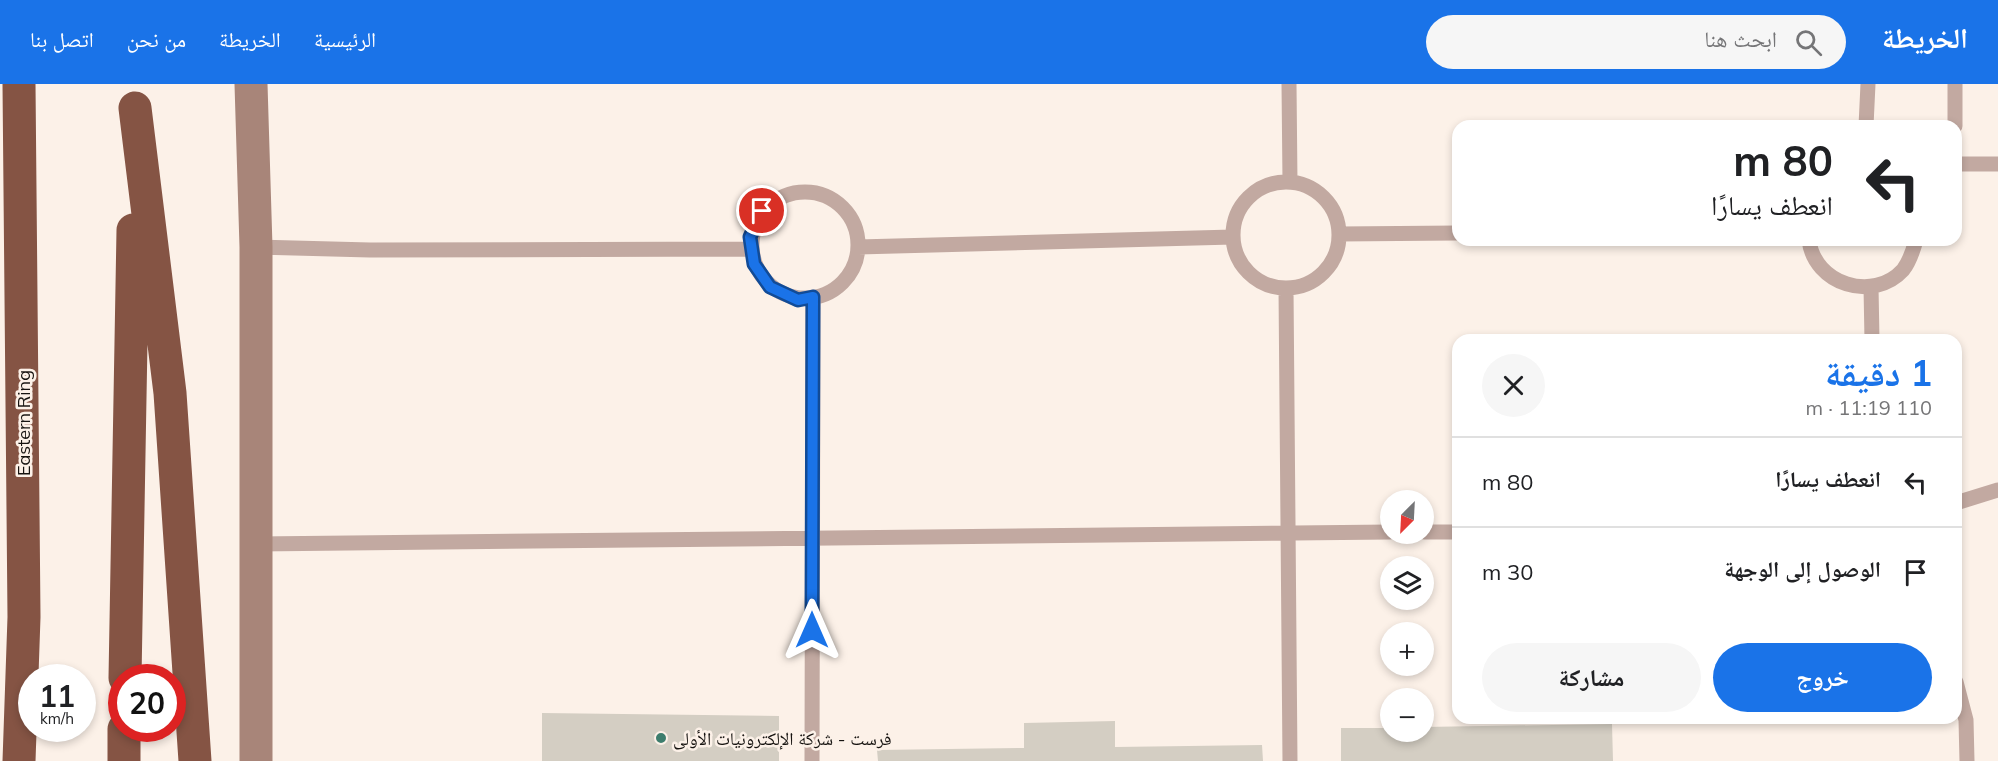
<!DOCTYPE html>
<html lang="ar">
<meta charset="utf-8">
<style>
:root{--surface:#fff;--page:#f6f6f6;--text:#202124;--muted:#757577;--line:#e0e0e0;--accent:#1a73e8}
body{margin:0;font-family:Mulish,"Noto Naskh Arabic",sans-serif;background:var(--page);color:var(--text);direction:rtl;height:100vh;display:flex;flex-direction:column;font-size:22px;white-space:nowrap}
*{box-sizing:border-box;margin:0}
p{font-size:20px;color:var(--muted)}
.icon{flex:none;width:33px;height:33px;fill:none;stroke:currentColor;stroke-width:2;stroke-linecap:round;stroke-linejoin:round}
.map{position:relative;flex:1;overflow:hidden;direction:ltr}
.side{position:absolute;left:1452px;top:250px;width:510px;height:390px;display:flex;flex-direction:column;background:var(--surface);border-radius:18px;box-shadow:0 3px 9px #0003;direction:rtl}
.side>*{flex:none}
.hud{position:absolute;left:1452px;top:36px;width:510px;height:126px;border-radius:18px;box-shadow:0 3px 9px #0003;direction:rtl;background:#fff;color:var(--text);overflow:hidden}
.needle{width:39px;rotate:204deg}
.controls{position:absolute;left:1380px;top:406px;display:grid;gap:12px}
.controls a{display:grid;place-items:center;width:54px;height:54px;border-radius:50%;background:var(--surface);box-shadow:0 3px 9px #0003;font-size:30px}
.speed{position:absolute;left:18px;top:580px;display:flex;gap:12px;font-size:30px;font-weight:700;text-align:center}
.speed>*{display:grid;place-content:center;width:78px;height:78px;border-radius:50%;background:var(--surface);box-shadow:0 3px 9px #0003;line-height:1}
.speed small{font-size:15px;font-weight:400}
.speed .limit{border:9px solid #d22;background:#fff;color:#111}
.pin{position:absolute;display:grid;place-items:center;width:51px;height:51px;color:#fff;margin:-26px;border:3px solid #fff;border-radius:50%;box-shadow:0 2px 6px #0007}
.me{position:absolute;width:66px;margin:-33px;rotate:0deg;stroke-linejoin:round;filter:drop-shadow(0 0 4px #0008)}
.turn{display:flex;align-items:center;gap:21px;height:126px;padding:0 30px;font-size:27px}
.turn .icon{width:78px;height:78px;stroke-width:2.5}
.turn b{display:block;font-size:42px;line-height:51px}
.round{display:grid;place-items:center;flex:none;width:63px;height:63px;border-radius:32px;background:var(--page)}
.headline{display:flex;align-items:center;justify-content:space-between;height:102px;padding:0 30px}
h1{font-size:36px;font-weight:700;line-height:45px;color:var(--accent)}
.action{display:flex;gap:12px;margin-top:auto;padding:12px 30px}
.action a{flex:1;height:69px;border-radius:36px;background:var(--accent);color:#fff;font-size:24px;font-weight:700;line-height:69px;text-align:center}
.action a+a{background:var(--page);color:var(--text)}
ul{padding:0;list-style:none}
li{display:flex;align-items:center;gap:18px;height:90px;padding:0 30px;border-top:2px solid var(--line)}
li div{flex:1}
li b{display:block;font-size:22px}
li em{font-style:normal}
header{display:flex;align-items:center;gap:36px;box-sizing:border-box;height:84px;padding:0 30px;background:var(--accent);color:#fff}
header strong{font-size:28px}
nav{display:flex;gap:33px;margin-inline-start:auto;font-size:21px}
.search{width:420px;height:54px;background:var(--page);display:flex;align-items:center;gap:15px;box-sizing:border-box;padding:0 21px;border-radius:33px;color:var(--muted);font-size:22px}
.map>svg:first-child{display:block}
</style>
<header>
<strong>الخريطة</strong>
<div class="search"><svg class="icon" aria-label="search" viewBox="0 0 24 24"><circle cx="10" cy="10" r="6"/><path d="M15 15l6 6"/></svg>ابحث هنا</div>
<nav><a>الرئيسية</a><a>الخريطة</a><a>من نحن</a><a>اتصل بنا</a></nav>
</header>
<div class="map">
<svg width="1998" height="677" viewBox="0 0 1998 677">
<rect width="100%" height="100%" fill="#fcf1e8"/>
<path fill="#d4cec3" d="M542 629 779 632V677H542Z
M1115 637V663L1262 661 1263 677H878L877 666 1024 664V639Z
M1612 640 1613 677H1341V644H1390V648H1424V643Z"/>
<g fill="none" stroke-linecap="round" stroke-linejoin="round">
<path stroke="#c2a9a1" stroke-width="15" d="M1289 0 1290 98
M1955 0V42
M1866 42 1868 0
M1956 80H1998
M1233 151a53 53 0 1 1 106 0a53 53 0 1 1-106 0Z
M752 161a53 53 0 1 1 106 0a53 53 0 1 1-106 0Z
M1339 150 1458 149
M1809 156C1814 200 1873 219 1903 186 1910 177 1913 167 1916 156
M256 163 370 166 752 165
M858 163 1233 153
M1871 203 1872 256
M1286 204 1290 677
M1956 419 1998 406
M1424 448H1458
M257 460 1390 448
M1956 598 1966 636 1967 677
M812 677 813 213"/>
<path stroke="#a88579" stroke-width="33" d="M251 0 256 163V677"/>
<path stroke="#855444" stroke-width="33" d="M135 24 170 309 195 677
M125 594 133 146
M19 677 24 533 19 0
M124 677V645"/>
</g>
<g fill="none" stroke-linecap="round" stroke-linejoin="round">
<defs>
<path id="route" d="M762 127 750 153 754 180 770 203 798 216 813 213 812 546"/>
</defs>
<use href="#route" stroke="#114b97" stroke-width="15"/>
<use href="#route" stroke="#1a73e8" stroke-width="10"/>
</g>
<circle fill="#3d7d6d" stroke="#fcf1e8" stroke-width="2" cx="661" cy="654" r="6"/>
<g text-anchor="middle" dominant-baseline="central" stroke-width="5" stroke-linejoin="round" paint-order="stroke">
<g font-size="18" fill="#161310" stroke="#fcf1e8">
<text transform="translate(23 339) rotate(-90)">Eastern Ring</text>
</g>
<g font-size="18" fill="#161310" stroke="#fcf1e8" text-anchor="start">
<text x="673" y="654">فرست - شركة الإلكترونيات الأولى</text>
</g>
</g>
</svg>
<div class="controls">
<a><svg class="needle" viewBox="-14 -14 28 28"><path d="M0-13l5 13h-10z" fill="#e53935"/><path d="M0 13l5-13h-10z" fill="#757577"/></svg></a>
<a><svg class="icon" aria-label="layers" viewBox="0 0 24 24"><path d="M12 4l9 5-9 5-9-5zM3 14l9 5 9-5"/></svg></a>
<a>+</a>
<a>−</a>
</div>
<div class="speed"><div>11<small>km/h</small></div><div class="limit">20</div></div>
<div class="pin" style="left:762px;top:127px;background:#d93025"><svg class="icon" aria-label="arrive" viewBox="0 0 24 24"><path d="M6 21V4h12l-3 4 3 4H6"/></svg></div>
<svg class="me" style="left:812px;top:546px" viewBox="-20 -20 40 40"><path d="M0-17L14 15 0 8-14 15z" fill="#1a73e8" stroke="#fff" stroke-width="4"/></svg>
<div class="hud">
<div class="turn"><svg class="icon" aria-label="left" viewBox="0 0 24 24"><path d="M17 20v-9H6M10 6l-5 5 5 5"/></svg><div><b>80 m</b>انعطف يسارًا</div></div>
</div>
<section class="side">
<div class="headline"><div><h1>1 دقيقة</h1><p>110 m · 11:19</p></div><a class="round"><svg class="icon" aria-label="close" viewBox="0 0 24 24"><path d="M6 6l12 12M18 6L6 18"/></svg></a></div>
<ul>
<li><svg class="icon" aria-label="left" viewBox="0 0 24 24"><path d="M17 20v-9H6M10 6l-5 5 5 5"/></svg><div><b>انعطف يسارًا</b></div><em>80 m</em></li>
<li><svg class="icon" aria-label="arrive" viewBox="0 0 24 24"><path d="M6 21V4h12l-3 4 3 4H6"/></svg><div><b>الوصول إلى الوجهة</b></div><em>30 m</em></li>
</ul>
<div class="action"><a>خروج</a><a>مشاركة</a></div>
</section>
</div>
